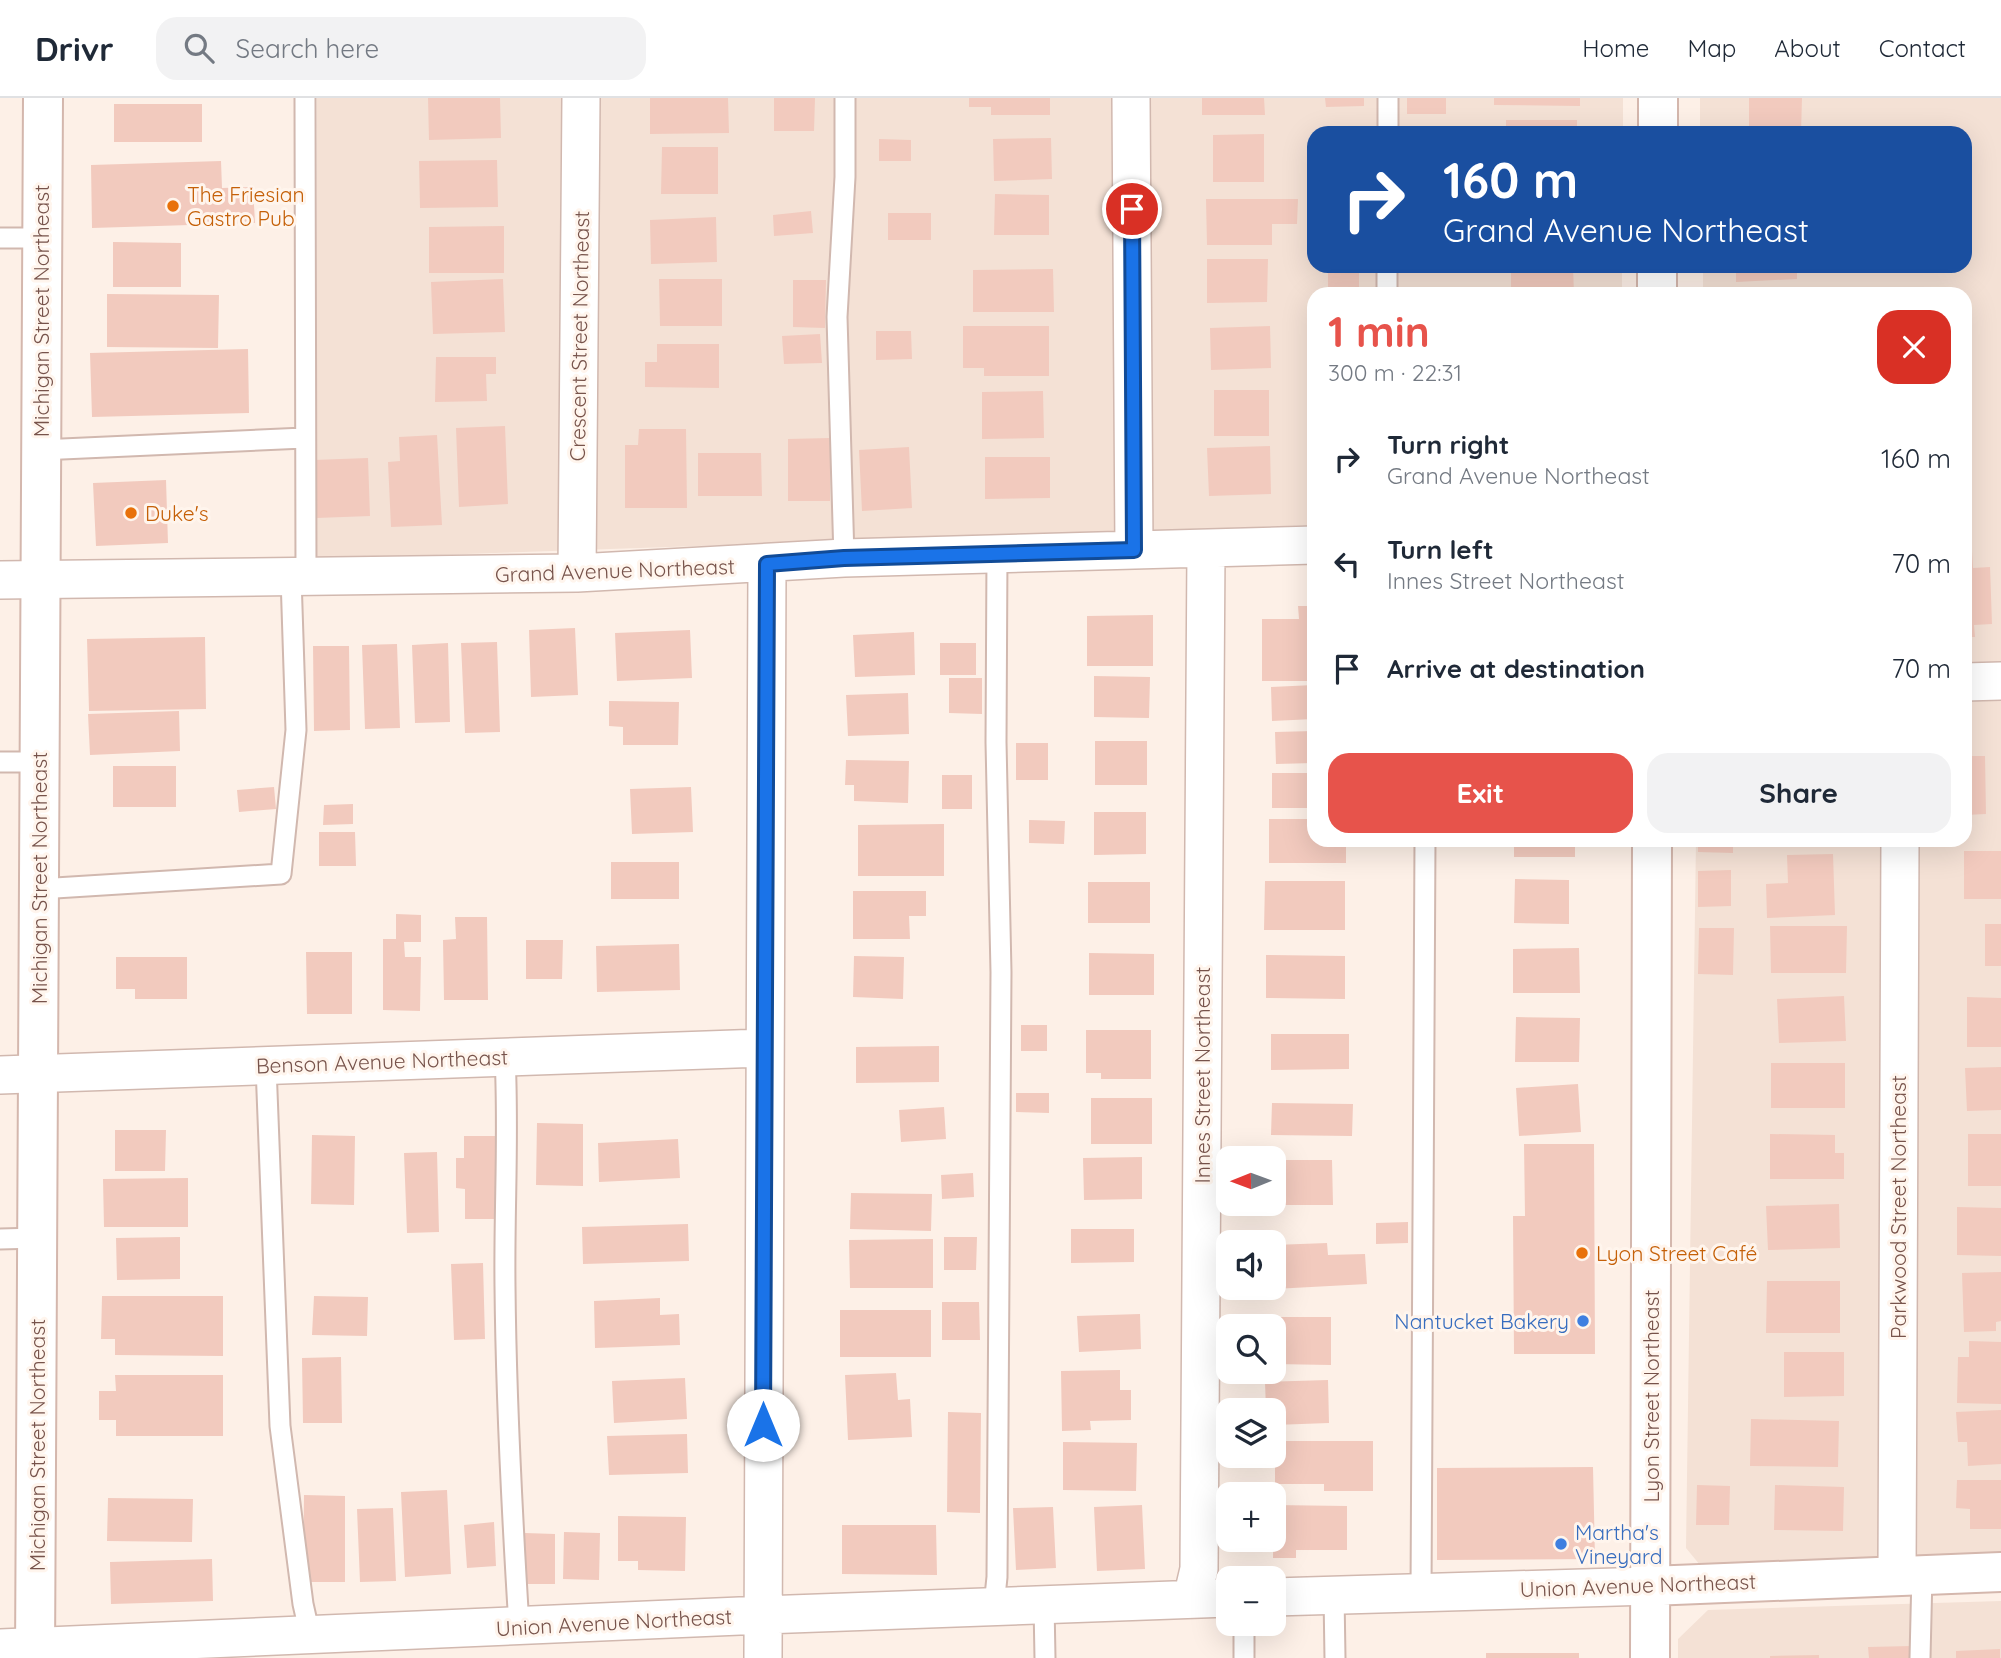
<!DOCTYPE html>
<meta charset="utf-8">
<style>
:root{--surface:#fff;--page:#f2f2f3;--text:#1f2937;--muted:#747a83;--line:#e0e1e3;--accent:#e7534b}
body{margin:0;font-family:Quicksand,sans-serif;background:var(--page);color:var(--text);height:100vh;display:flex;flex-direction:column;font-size:26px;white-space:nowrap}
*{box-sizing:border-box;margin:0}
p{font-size:23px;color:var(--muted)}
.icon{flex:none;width:38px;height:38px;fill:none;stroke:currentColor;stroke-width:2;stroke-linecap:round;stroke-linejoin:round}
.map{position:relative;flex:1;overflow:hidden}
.panel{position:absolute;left:1307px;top:189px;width:665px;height:560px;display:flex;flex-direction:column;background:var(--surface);border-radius:21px;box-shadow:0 7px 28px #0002}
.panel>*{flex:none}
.banner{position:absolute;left:1307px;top:28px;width:665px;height:147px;border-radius:21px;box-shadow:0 7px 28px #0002;background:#1a4fa0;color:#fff;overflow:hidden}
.needle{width:46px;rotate:269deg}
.tools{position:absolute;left:1216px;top:1048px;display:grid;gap:14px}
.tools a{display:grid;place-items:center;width:70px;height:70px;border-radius:14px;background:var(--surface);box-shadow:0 7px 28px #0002;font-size:35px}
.pin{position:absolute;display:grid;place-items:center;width:60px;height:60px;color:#fff;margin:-30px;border:4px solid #fff;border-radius:50%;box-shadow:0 2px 7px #0007}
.me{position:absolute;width:77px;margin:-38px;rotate:0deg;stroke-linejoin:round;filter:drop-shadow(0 0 5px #0008)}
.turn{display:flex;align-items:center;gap:24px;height:147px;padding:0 21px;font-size:32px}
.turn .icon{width:91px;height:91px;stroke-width:2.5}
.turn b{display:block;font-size:49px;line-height:60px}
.round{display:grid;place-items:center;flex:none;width:74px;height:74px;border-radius:21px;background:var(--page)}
.summary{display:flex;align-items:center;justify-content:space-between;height:119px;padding:0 21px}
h1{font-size:42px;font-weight:700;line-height:52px;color:var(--accent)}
.primary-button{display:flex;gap:14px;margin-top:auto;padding:14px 21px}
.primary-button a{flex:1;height:80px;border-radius:21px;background:var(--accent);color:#fff;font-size:28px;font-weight:700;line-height:80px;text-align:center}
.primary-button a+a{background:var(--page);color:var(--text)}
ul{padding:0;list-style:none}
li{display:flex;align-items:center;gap:21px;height:105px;padding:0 21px}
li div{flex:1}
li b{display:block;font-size:26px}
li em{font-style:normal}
header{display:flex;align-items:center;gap:42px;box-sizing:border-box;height:98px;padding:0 35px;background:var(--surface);border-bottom:2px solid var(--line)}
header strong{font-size:33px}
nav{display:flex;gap:38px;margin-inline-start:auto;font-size:24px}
.search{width:490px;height:63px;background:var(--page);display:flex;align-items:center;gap:18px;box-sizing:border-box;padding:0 24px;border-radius:21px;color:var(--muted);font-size:26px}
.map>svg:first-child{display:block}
</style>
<header>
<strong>Drivr</strong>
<div class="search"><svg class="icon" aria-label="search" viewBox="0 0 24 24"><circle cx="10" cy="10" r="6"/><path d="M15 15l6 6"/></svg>Search here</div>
<nav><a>Home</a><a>Map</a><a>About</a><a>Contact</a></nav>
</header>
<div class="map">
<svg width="2001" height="1560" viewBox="0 0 2001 1560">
<rect width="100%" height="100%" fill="#fdf0e7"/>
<path fill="#f4e1d5" d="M317 0H1623V35H1314V168H1622V196H1314V427L317 461Z
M1700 0H2001V1456L1700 1467 1686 1450 1696 742H1965V196H1703V168H1965V35H1700Z
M2001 1503V1560H1678V1541L1708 1512Z"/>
<path fill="#f2cabe" d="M428 0H500L501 40 429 42Z
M650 0H728L729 35 650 36Z
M774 0H815L814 33H774Z
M969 0H1050V17H991V9H969Z
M1202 0H1264L1265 17H1202Z
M1325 0H1364V8L1326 9Z
M1407 0H1446V16H1407Z
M1494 0H1580V8L1494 7Z
M1749 0H1802L1801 35 1749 34Z
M114 6H202V44H114Z
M1506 22H1577V35H1506Z
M1264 36V84H1213V37Z
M1051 40 1052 81 994 83 993 41Z
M879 41 911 42V63H879Z
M662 49H718V96H661Z
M497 62 498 109 420 110 419 63Z
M221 63 222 90 253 89 255 125 92 130 91 67Z
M995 96 1049 97V137H994Z
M1206 101H1298L1297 126H1272V147H1207Z
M811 113 813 135 774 138 773 117Z
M888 115H931V142H888Z
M716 119 717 164 651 166 650 122Z
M504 128V175H429V129Z
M113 144 181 145V189H113Z
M1207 161H1268L1267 204 1207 205Z
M1328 168H1359V190L1328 191Z
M1511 168H1573L1574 196H1511Z
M1736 168H1797V181L1736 184Z
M1053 171 1054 214H973V172Z
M503 181 505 234 433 236 431 184Z
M659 181H722V228H660Z
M793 182H826L825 230 793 229Z
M107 196 219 197 218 250 107 249Z
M963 228H1049V278H984V270H963Z
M1270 228 1271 270 1211 272 1210 230Z
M876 233H911L912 261 876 262Z
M820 236 822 265 784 266 782 238Z
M657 246H719V290L645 289V264H657Z
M248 251 249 315 92 319 90 255Z
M436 259H496V276H486L487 303 435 304Z
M1214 292H1269V338H1214Z
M1043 293 1044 340 982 341V294Z
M505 328 508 406 459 409 456 330Z
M639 331H686L687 410H625V347H638Z
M437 337 442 427 391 429 388 364 400 363 399 339Z
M830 340V403H788V341Z
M1270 348 1271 396 1209 398 1207 350Z
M909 349 912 410 862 413 859 352Z
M698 355H761L762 398H698Z
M985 359H1050V400L985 401Z
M368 360 370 418 316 420 314 362Z
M166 382 168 445 96 448 93 385Z
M1965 453H1972L1973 470 1990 469 1992 526 1974 527 1975 539H1965Z
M1298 508H1314V583H1262V521H1299Z
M1153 517V568H1087V518Z
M575 530 578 597 531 599 529 532Z
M690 532 692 580 617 583 615 535Z
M914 534 915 577 855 579 853 537Z
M205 539 206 611 89 613 87 541Z
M497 544 500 634 465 635 461 545Z
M448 545 450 624 415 625 412 547Z
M940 545H976V577H940Z
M397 546 400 630 365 631 362 547Z
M313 548H349L350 632 314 633Z
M1094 578 1150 579 1149 620 1094 619Z
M949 580H982V616L949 615Z
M1314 587V621L1272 623 1271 589Z
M908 595 909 636 848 638 846 597Z
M609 603 679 604 678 647H623V629L609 628Z
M179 613 180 653 90 657 88 616Z
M1314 633V665L1276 666 1275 634Z
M1095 643H1147V687H1095Z
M1016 645H1048V682H1016Z
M1965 658H1985L1986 716 1965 717Z
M846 662 909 663 908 705 854 703V687H845Z
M113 668H176V709H113Z
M1272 675H1314V710H1272Z
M942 677H972V711H942Z
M274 689 276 711 239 714 237 692Z
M691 689 693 734 632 736 630 691Z
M353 706V726L323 727 324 707Z
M1094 714H1146V756L1094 757Z
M1269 721H1314V742H1376V747H1346V765H1269Z
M1029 722 1065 723 1064 746 1029 745Z
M944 726V778H858V727Z
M319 734H355L356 768H319Z
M1514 742H1575V759H1514Z
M1698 742H1733V755L1698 754Z
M1775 742H1838V746L1775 745Z
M1964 753H2001V801H1964Z
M1833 756 1835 817 1767 820 1766 786 1788 785 1787 757Z
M611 764H679V801H611Z
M1731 772V808L1698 809V773Z
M1515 781 1569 782V826L1514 825Z
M1265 783H1345V832H1264Z
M1088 784H1150V825H1088Z
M853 793H926V818H909L910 841H853Z
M396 816 421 817V844H404L405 859H421L420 913 383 912V841H396Z
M455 819H487L488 902H444L443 842 456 841Z
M1985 826H2001V868H1985Z
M1770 828H1847L1846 875H1771Z
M1699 830H1734L1733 877 1698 876Z
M526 842H563L562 881H526Z
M679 846 680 892 597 894 596 848Z
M1579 850 1580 895H1513V851Z
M306 854H352V916H307Z
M1089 855 1154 856V897H1089Z
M1266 857 1345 858V901L1266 900Z
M854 858 904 859 903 901 853 899Z
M116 859H187V901H135V891H116Z
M1844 898 1846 943 1779 945 1777 901Z
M1967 899 2001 900V949H1967Z
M1516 919 1580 920 1579 964H1515Z
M1021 927H1047V953H1021Z
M1086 932H1151V981H1101V975H1086Z
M1271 936H1349V971L1271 972Z
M939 948V984L856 985V949Z
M1771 965H1845V1010H1771Z
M2001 969V1012L1967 1013 1965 970Z
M1578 986 1581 1034 1519 1038 1516 990Z
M1016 995H1049V1015L1016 1014Z
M1091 1000H1152V1046H1091Z
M1272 1005 1353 1006 1352 1038 1271 1037Z
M944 1009 946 1041 901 1044 899 1012Z
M537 1025 583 1026V1088L536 1087Z
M115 1032H166L165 1073H115Z
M1770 1036 1835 1037V1055H1844V1081H1770Z
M1968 1036H2001V1088H1968Z
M312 1037 355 1038 354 1107 311 1106Z
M464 1038H495V1121H465V1091L456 1090V1060H464Z
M678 1041 680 1080 599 1084 598 1045Z
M1524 1046H1594L1595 1256H1514L1513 1118H1525Z
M437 1054 439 1134 407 1135 404 1055Z
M1142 1059V1101L1084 1102 1083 1060Z
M1274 1062H1332L1333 1107H1274Z
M973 1075 974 1099 942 1101 941 1077Z
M188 1080V1129H104L103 1081Z
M851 1095 932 1096 931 1133 850 1131Z
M1839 1106 1840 1150 1768 1152 1766 1108Z
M1957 1109 2001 1110V1158L1957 1157Z
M1408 1124V1145L1376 1146V1125Z
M688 1126 689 1163 583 1166 582 1129Z
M1071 1131H1134V1164L1071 1165Z
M180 1139V1181L117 1182 116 1140Z
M944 1139H977L976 1172H944Z
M933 1141V1190H850L849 1142Z
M1327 1145 1328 1157 1365 1156 1367 1186 1274 1191V1147Z
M483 1165 485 1241 454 1242 451 1166Z
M2001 1174V1223L1996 1224V1233L1964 1234 1962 1175Z
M1767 1183H1840V1235H1766Z
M102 1198H223V1258L115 1257V1241H101Z
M314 1198 368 1199 367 1238 312 1237Z
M660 1200V1217L679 1216 680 1247 595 1250 594 1203Z
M942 1204H979L980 1242H942Z
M840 1212H931V1259H840Z
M1140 1216 1141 1251 1079 1254 1077 1218Z
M1266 1219H1331V1267L1274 1266V1228H1266Z
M1969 1243 2001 1244V1306L1957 1305 1958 1259H1969Z
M1784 1254H1844V1298L1784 1299Z
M341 1259 342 1325H303L302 1260Z
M1120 1272V1292H1131V1322L1090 1323 1091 1332 1062 1333 1061 1273Z
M896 1275 898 1302 910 1301 912 1339 848 1342 845 1277Z
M115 1277H223V1338H116V1322H99V1293H116Z
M685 1280 687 1321 614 1325 612 1283Z
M1328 1282 1329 1325 1274 1327V1312H1266L1265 1284Z
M2001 1312V1366L1968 1368 1967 1344H1958L1956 1314Z
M948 1314 981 1315 980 1415 947 1414Z
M1751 1321 1839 1323 1838 1369 1750 1368Z
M687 1336 688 1375 609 1377 607 1338Z
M1275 1343H1373V1393H1324V1386H1275Z
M1063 1344 1137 1345 1136 1393 1063 1392Z
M1593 1369 1595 1461 1437 1462V1370Z
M1957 1382H2001V1431H1970V1411L1956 1410Z
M1697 1387 1730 1388 1729 1427H1696Z
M1775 1387 1844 1389 1843 1433 1774 1432Z
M447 1392 451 1476 405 1479 401 1394Z
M304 1397 345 1398V1484H303Z
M108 1400 193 1401 192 1444 107 1443Z
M1142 1407 1145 1471 1097 1473 1094 1409Z
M1274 1407 1347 1408V1452H1296V1460H1273Z
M1053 1409 1056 1470 1016 1472 1013 1410Z
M393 1410 396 1483 360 1484 357 1411Z
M618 1418 686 1419 685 1473 638 1472V1463H618Z
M494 1424 496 1468 467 1470 464 1427Z
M842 1427H936L937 1477 842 1476Z
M564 1434 600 1435 599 1482 563 1481Z
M525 1435 555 1436V1486H524Z
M212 1461 213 1503 111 1506 110 1464Z
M1911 1548V1560H1869L1868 1549Z
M2000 1551V1560H1956V1553Z
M1486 1555H1579V1560H1486Z
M1819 1557V1560H1770V1558Z"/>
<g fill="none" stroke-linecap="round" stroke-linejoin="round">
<defs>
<path id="lane" d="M305 0 306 479
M1388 35V0
M0 140H41
M1387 196V168
M40 352 304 340
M844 460 837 219 845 79V0
M0 664H39
M39 791 281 776 296 632 291 479
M505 959C509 1035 504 1111 505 1188 506 1301 512 1415 519 1528
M266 968 280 1328 303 1506 310 1537
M0 1141 38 1140
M1421 1495 1425 742
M1334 1497 1335 1560
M1044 1506 1045 1560
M994 1508 997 1479 1001 874 996 644 997 456
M1244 1526V1560
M1920 1560 1922 1476"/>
<path id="street" d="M1131 0 1134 452
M577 475 581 0
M0 482 577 475 844 460 1314 447
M1965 584 2001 583
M0 977 763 950
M1897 1477 1900 742
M1274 1499 1650 1488
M1192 1501 1199 1471 1206 452
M0 1550 763 1517 1228 1500
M763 1560 767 466"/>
<path id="secondary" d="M1658 35V0
M1657 196V168
M1650 1488 2001 1474
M35 1560 43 0
M1650 1560 1652 742"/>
</defs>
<use href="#lane" stroke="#d1b8af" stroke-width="23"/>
<use href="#street" stroke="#d1b8af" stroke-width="40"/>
<use href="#secondary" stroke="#d4b7ad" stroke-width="42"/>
<use href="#lane" stroke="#fff" stroke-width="19"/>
<use href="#street" stroke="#fff" stroke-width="37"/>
<use href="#secondary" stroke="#fff" stroke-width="38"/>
</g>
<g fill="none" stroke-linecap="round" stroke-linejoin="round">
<defs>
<path id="route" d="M763 1327 767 466 844 460 1134 452 1132 111"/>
</defs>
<use href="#route" stroke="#114b97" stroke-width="18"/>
<use href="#route" stroke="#1a73e8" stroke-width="12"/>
</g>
<g fill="#e8710a" stroke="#fff5ed" stroke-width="2.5">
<circle cx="173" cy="108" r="7"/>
<circle cx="131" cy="415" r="7"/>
<circle cx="1582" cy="1155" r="7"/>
</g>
<g fill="#3f7fe0" stroke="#fff5ed" stroke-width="2.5">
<circle cx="1583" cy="1223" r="7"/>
<circle cx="1561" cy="1446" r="7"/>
</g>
<g text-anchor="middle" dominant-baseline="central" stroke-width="6" stroke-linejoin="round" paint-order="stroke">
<g font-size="21" fill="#c56008" stroke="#fff5ed" text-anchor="start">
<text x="187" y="96">The Friesian<tspan x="187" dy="24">Gastro Pub</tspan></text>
<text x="145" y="415">Duke's</text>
<text x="1596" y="1155">Lyon Street Café</text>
</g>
<g font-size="21" fill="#77534b" stroke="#fff5ed">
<text transform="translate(41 213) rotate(-90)">Michigan Street Northeast</text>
<text transform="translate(579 238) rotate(-89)">Crescent Street Northeast</text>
<text transform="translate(615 472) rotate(-2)">Grand Avenue Northeast</text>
<text transform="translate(39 780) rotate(-90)">Michigan Street Northeast</text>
<text transform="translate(382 963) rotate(-2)">Benson Avenue Northeast</text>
<text transform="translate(1202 977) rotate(-90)">Innes Street Northeast</text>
<text transform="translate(1898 1109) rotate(-90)">Parkwood Street Northeast</text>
<text transform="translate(1651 1298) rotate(-90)">Lyon Street Northeast</text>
<text transform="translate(37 1347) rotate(-90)">Michigan Street Northeast</text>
<text transform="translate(1638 1487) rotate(-2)">Union Avenue Northeast</text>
<text transform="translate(614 1524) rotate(-3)">Union Avenue Northeast</text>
</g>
<g font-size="21" fill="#366cbe" stroke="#fff5ed" text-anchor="end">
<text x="1569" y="1223">Nantucket Bakery</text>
<text x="1575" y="1434" text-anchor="start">Martha's<tspan x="1575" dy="24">Vineyard</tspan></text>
</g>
</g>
</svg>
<div class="tools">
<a><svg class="needle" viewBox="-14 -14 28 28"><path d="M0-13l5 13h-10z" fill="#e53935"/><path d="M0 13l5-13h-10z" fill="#747a83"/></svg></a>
<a><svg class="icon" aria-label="sound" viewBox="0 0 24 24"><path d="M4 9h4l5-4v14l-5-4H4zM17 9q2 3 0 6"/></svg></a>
<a><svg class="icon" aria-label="search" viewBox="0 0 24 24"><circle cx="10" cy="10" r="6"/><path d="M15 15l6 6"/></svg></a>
<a><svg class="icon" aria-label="layers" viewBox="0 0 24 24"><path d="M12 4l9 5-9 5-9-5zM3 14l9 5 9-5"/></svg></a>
<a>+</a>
<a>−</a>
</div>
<div class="pin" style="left:1132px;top:111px;background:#d93025"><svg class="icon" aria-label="arrive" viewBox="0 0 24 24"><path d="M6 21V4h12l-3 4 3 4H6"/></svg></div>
<svg class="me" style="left:763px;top:1327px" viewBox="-20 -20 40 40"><circle r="19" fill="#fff"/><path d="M0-13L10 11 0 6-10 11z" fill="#1a73e8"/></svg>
<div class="banner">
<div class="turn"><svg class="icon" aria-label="right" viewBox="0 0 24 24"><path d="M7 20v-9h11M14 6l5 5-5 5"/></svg><div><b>160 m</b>Grand Avenue Northeast</div></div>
</div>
<section class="panel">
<div class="summary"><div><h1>1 min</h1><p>300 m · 22:31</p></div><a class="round" style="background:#d93025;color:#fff"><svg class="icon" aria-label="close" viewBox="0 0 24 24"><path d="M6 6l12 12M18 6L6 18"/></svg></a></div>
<ul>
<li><svg class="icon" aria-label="right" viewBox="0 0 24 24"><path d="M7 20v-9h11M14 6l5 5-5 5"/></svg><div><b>Turn right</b><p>Grand Avenue Northeast</p></div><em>160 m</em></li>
<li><svg class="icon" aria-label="left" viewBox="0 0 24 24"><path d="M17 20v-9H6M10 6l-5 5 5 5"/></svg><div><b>Turn left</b><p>Innes Street Northeast</p></div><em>70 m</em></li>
<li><svg class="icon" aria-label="arrive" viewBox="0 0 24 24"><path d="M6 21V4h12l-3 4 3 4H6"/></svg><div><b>Arrive at destination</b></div><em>70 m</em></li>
</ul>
<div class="primary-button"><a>Exit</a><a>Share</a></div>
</section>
</div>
